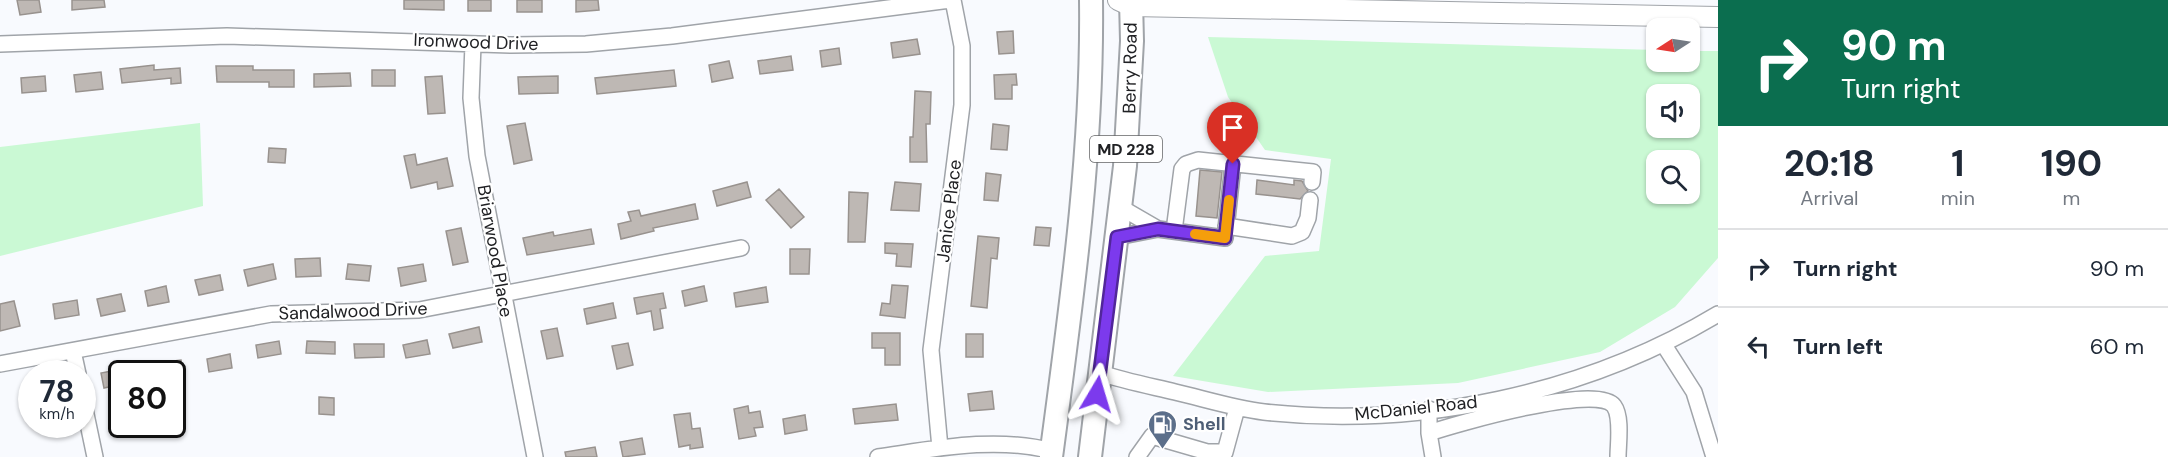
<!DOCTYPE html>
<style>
:root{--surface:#fff;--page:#f2f2f3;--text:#1f2937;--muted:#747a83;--line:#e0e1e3}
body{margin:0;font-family:"DM Sans",sans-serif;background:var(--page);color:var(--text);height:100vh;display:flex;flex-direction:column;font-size:22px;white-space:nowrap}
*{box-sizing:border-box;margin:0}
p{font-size:20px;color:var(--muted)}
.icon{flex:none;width:33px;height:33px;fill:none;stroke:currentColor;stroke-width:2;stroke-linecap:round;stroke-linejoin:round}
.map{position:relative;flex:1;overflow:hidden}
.details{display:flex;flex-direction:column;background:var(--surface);width:450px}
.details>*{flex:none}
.guide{background:#0b6e4f;color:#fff;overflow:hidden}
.needle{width:39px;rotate:258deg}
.buttons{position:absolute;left:1646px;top:18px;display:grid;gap:12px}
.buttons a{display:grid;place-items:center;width:54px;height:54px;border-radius:12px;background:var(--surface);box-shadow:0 2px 4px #0004;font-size:30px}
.speed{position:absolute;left:18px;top:360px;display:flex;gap:12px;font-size:30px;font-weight:700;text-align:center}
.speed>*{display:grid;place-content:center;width:78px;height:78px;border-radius:50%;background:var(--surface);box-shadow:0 2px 4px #0004;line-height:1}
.speed small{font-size:15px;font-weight:400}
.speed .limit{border:3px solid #111;border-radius:9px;background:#fff;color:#111}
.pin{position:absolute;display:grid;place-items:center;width:51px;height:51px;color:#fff;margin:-62px -26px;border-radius:50% 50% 50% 0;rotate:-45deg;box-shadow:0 0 6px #0007}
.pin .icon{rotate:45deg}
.me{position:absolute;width:66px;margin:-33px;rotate:7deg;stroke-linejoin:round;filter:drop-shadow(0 0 4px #0008)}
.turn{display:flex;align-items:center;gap:21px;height:126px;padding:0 24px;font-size:27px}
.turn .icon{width:78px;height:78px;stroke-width:2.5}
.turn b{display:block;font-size:42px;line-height:51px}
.eta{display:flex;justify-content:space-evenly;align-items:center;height:102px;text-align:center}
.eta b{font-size:36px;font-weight:700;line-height:42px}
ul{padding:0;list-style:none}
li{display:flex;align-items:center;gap:18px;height:78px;padding:0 24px;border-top:2px solid var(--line)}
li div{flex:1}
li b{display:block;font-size:22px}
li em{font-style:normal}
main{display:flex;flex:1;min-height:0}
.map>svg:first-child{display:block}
</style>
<main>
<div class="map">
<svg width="1718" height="457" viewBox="0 0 1718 457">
<rect width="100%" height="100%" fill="#f8fafe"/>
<path fill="#caf9d4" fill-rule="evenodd" d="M1208 37 1656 50V62H1689V51H1718V258L1675 307 1600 352 1458 383 1268 392 1173 376 1265 256 1319 251 1331 159 1265 150 1228 97ZM1656 94H1689V128H1656ZM1689 160V194H1656V160Z
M200 123 203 206 0 256V147Z"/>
<path fill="#beb8b4" stroke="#98928e" stroke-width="1.5" d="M17 0H39L41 12 20 15Z
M72 0H104L105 7 72 10Z
M404 0H444V10L404 9Z
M468 0H491V11H468Z
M517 0H542V12H517Z
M576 0H598L599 10 576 12Z
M1013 31 1014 53 999 54 997 32Z
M917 39 920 54 893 58 891 43Z
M839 48 841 64 822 67 820 51Z
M791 56 793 70 760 74 758 61Z
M729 61 733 78 712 82 709 65Z
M154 65V70L180 68 181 83 171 84V78L122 83 120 69Z
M216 66H253V70H294V87H269V82H217Z
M372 70H395V86H372Z
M674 70 676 86 597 94 595 78Z
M101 72 103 89 76 92 74 75Z
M350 73 351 86 314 87V74Z
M1016 74 1017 85H1012V99H995L994 75Z
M45 76 46 91 22 93 21 78Z
M442 76 445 113 428 114 425 77Z
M558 76V93L519 94 518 77Z
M915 91 931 92 930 124H926L927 162H910V137H913Z
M525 123 532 160 514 164 507 126Z
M993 124 1009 126 1007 150 991 149Z
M269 148 286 149 285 163 268 162Z
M415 154 417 165 447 158 453 186 438 189 437 182 411 188 404 156Z
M1200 170 1222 172 1217 218 1196 216Z
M986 173 1001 175 998 201 984 200Z
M1257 180 1294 185V180L1302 181 1308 191 1300 199 1256 194Z
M747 182 751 197 717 206 713 191Z
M895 182 921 184 919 211 891 210Z
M779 189 804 217 791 228 766 200Z
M849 192 868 193 865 242H848Z
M695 204 698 219 653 228 654 231 621 239 618 224 631 221 628 212 639 210 641 216Z
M1036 227 1051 228 1049 246 1034 245Z
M461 228 468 262 453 265 446 231Z
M591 229 594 244 527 255 523 238 553 232 554 236Z
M978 236 999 238 997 259 991 258 987 308 971 306Z
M885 243 913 244 911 267 896 266 897 254 885 253Z
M790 249H810L809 274H790Z
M320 258 321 276 296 277 295 259Z
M273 264 276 279 248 286 244 270Z
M348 264 371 266 369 281 346 279Z
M423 264 426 281 401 286 398 268Z
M220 275 223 290 199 295 195 280Z
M892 285 908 286 905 318 880 315 882 303 890 304Z
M166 286 169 302 148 306 145 291Z
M704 286 707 301 685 306 682 291Z
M766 287 768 302 736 307 734 293Z
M663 293 666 308 660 309 663 328 654 330 651 311 637 314 634 298Z
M121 294 125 311 101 316 97 299Z
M77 300 79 315 55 319 53 304Z
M14 301 20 326 0 331V304Z
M613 303 616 318 587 324 584 309Z
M479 327 482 342 453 348 449 334Z
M557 328 563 356 547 359 541 331Z
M872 333H900V365H885V348H872Z
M966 334H983V357H966Z
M427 340 430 354 406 358 403 345Z
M279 341 281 354 258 358 256 345Z
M307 341 335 342V354L306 353Z
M628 343 633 365 617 369 612 346Z
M354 344H384V357L355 358Z
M230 354 232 368 209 372 207 359Z
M181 360 183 372 159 374 158 363Z
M122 369V384L104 388 101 373Z
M32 389V418H27L21 392Z
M992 391 994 409 970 411 968 394Z
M319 397 334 398V415L319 414Z
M896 404 898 420 855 424 853 409Z
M748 406 749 413 760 411 763 427 754 428 756 436 739 439 734 409Z
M690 413 692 429 700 428 703 447 690 449V445L679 447 674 415Z
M805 415 807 430 785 434 783 419Z
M642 438 645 454 623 457 620 442Z
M595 447 597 457H566L565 452Z"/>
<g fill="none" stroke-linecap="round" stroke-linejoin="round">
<defs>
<path id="minor" d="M0 44 227 36 511 45 586 44 672 36 950 0
M473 44 471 98 477 156 535 457
M1226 226 1292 236 1302 232 1308 218 1310 200
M1158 229 1225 238 1233 164
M1174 231 1182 169 1186 164 1198 160 1313 172 1312 182
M1117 237 1158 229 1120 207
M1664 345 1694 392 1714 457
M73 351 78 374
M0 364 271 314 419 310 741 248
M1100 373C1125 381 1150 386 1175 392 1205 399 1233 408 1264 412 1418 429 1585 394 1718 314
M82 395 95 457
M1429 409V433L1433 457
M1429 433C1456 424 1597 383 1614 406 1622 417 1618 444 1618 457
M940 448 931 350 962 105V46L953 0
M878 457C934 449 995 436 1052 451
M1137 457 1152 436 1207 452H1225L1237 408"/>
<path id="major" d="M1118 0 1131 6 1718 17"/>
<path id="highway" d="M1051 457C1071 306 1093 153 1091 0
M1090 457 1125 166 1132 41 1131 0"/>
</defs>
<use href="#minor" stroke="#a0a4a9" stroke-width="18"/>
<use href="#major" stroke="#a0a4a9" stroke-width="22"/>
<use href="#highway" stroke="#a0a4a9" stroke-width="26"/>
<use href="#minor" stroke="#fff" stroke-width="15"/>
<use href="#major" stroke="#fff" stroke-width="20"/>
<use href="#highway" stroke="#fff" stroke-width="22"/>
</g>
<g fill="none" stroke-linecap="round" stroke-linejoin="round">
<defs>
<path id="route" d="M1097 394 1117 237 1158 229 1225 238 1233 164"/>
</defs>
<use href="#route" stroke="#51269a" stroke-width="15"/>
<use href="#route" stroke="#7c3aed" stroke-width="10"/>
<path stroke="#f59e0b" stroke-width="10" d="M1195 234 1225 238 1229 200"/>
</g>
<defs>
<symbol id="fuel-pin" viewBox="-11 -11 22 30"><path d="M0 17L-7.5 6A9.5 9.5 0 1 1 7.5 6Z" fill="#5c6f8a" stroke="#fff"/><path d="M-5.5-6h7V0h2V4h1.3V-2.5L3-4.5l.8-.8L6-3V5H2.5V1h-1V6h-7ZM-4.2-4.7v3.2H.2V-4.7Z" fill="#fff"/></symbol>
</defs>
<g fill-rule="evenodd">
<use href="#fuel-pin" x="1146" y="408" width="33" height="45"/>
</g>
<g text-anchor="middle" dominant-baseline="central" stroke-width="4.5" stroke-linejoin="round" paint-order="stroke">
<rect fill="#fff" stroke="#636466" stroke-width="1.5" x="1090" y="136" width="72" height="26" rx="4.5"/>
<g font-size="16" font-weight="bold" fill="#202124">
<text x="1126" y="149">MD 228</text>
</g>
<g font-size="18" fill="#202124" stroke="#fff">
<text transform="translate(476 42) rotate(2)">Ironwood Drive</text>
<text transform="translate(1130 68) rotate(-89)">Berry Road</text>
<text transform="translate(949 211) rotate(-83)">Janice Place</text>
<text transform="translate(495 251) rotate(80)">Briarwood Place</text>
<text transform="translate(353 311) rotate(-2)">Sandalwood Drive</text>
<text transform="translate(1416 408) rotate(-6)">McDaniel Road</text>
</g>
<g font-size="18" font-weight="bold" fill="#4e5e75" stroke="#fff" text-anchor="start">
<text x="1183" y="424">Shell</text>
</g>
</g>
</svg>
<div class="buttons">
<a><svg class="needle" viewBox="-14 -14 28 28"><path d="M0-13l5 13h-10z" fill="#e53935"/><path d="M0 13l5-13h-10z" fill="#747a83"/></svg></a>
<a><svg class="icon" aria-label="sound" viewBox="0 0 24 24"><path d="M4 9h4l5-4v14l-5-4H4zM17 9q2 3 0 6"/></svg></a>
<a><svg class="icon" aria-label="search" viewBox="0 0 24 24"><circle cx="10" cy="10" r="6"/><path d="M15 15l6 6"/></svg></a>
</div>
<div class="speed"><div>78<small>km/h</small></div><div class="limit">80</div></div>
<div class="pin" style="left:1233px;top:164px;background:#d93025"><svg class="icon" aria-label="arrive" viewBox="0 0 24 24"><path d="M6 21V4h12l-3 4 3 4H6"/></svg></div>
<svg class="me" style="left:1097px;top:394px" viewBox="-20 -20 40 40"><path d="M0-17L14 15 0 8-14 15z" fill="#7c3aed" stroke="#fff" stroke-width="4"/></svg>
</div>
<section class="details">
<div class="guide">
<div class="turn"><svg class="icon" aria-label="right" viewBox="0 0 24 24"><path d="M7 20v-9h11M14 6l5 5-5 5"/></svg><div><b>90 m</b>Turn right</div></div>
</div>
<div class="eta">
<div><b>20:18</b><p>Arrival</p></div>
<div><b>1</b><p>min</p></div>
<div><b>190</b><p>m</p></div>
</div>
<ul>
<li><svg class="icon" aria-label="right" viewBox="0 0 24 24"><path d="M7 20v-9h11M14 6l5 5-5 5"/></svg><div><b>Turn right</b></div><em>90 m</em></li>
<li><svg class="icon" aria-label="left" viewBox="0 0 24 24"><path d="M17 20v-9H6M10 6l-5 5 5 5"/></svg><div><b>Turn left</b></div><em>60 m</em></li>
</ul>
</section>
</main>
